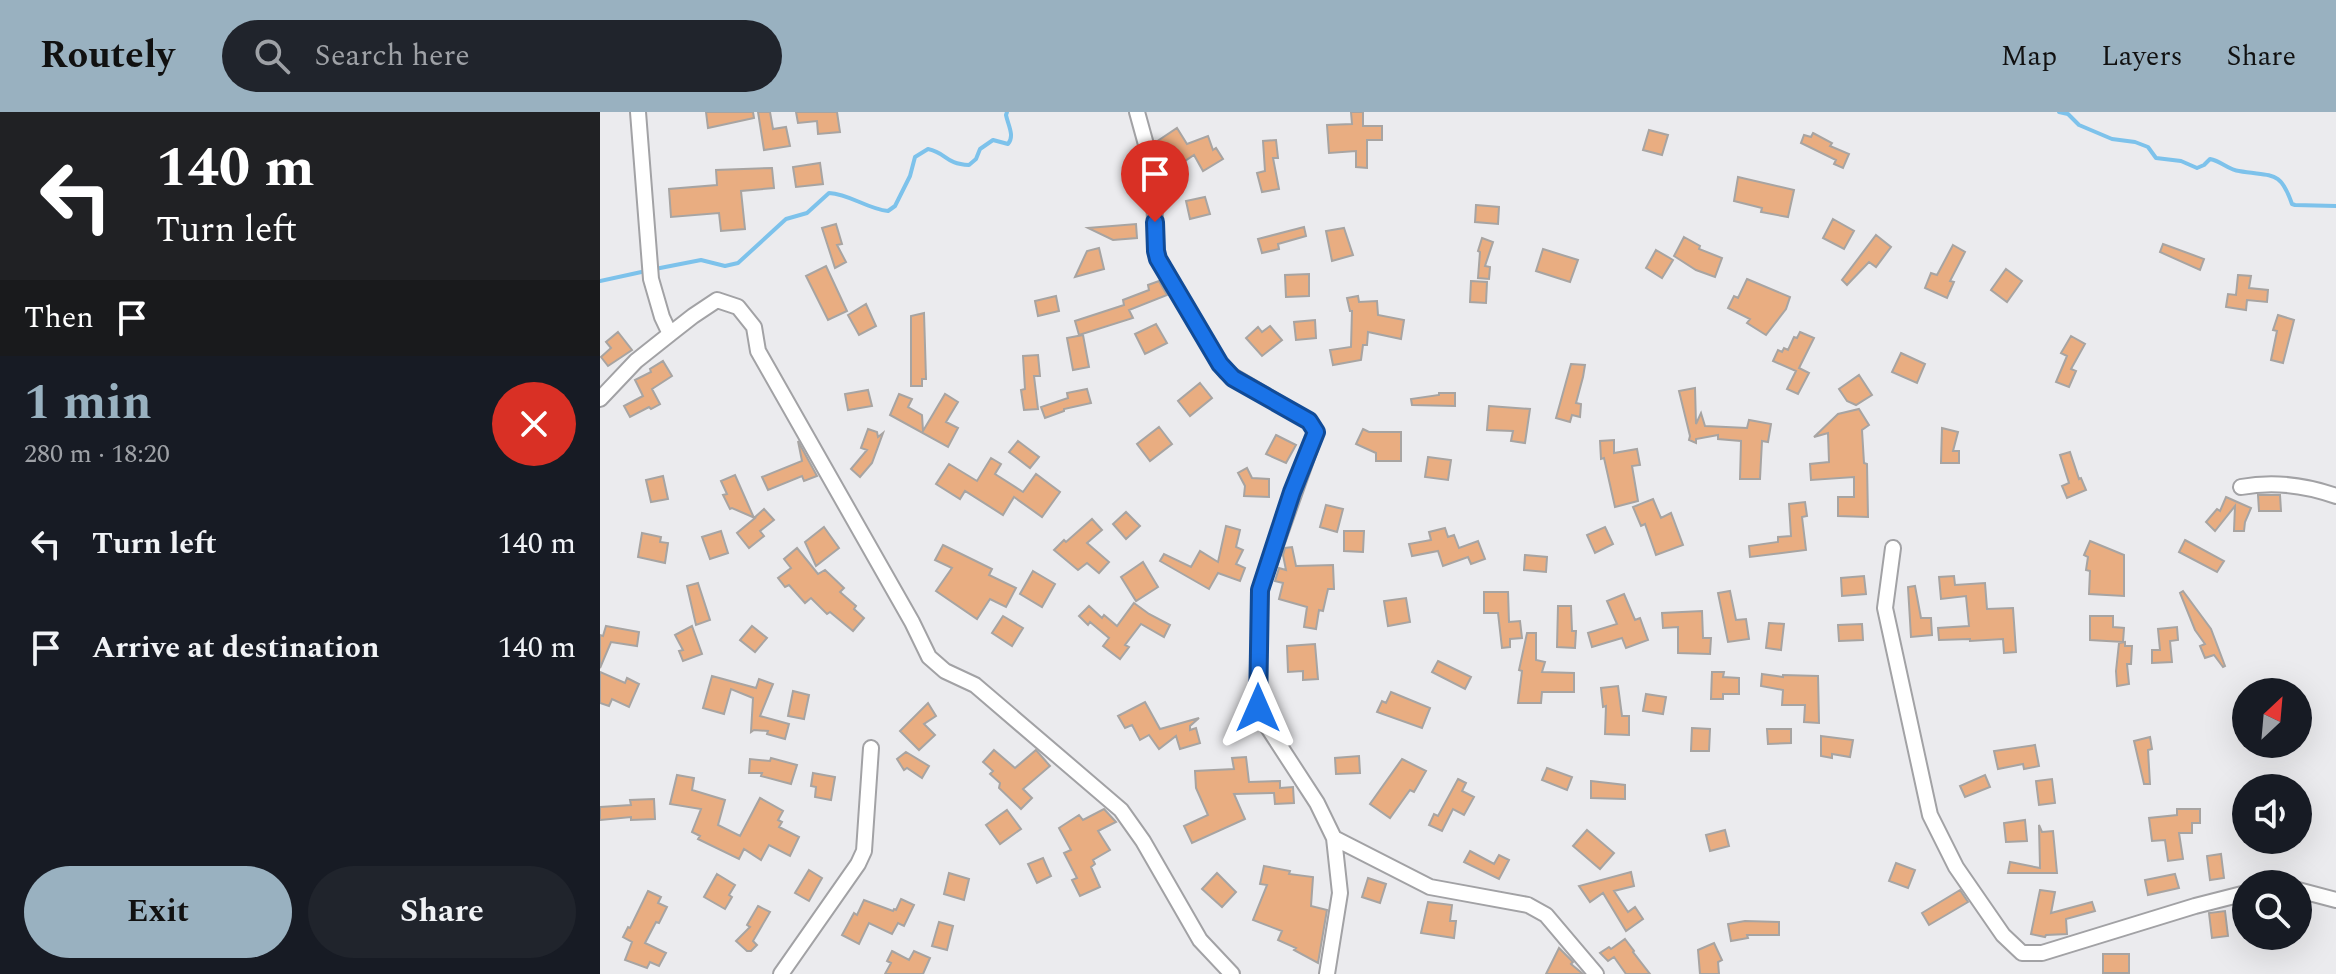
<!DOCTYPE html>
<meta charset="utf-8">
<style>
:root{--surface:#171b24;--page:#20242c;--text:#f1f3f6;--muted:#9ea1a6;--accent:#99b1c0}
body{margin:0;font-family:Spectral,serif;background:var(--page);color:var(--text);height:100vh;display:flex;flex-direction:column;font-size:30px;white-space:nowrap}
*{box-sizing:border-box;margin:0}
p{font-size:26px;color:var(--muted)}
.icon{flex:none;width:44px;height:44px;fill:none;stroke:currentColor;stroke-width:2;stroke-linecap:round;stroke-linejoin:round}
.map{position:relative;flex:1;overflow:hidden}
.details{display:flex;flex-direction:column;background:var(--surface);width:600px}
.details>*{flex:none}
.top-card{background:#202124;color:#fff;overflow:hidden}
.needle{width:52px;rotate:26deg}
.buttons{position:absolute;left:1632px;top:566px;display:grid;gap:16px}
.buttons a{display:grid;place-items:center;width:80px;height:80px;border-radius:50%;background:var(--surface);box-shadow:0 8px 32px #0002;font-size:40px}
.pin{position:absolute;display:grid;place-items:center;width:68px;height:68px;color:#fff;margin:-82px -34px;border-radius:50% 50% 50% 0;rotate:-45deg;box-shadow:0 0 8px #0007}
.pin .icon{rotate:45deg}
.me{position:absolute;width:88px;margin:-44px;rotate:0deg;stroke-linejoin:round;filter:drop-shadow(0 0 6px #0008)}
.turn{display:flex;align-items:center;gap:28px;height:168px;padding:0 24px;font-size:36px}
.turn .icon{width:104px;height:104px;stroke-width:2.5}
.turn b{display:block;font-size:56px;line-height:68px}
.then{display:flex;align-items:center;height:76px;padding:0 24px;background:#0003;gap:16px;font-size:30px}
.round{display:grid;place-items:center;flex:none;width:84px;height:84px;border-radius:42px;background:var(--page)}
.head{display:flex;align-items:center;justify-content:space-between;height:136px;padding:0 24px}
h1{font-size:48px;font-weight:700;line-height:60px;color:var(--accent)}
.cta{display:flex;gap:16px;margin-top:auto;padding:16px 24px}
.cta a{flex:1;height:92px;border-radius:48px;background:var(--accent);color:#111;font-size:32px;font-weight:700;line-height:92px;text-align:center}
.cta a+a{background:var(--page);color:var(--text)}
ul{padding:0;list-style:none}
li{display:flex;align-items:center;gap:24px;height:104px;padding:0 24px}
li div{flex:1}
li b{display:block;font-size:30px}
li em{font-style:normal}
header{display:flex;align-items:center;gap:48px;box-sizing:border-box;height:112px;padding:0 40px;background:var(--accent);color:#111}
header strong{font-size:38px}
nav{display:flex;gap:44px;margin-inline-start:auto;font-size:28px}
.search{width:560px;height:72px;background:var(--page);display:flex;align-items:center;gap:20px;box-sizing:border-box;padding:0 28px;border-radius:44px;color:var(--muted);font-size:30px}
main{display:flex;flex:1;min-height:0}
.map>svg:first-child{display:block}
</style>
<header>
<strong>Routely</strong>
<div class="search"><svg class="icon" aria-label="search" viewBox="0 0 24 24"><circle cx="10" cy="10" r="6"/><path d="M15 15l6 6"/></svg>Search here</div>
<nav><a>Map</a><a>Layers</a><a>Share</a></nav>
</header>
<main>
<section class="details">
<div class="top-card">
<div class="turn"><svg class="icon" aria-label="left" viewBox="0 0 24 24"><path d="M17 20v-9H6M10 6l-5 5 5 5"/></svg><div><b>140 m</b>Turn left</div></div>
<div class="then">Then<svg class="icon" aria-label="arrive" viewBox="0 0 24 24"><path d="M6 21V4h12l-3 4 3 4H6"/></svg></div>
</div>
<div class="head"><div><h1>1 min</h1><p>280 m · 18:20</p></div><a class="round" style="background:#d93025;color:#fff"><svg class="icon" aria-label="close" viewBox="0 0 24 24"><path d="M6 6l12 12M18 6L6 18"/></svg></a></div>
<ul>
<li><svg class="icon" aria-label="left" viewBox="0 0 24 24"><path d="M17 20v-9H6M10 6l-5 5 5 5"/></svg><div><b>Turn left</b></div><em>140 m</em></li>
<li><svg class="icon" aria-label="arrive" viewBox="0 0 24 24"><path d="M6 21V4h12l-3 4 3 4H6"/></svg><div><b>Arrive at destination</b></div><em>140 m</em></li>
</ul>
<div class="cta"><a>Exit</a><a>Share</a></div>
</section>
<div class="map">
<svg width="1736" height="862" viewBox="0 0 1736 862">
<rect width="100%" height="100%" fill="#ebebee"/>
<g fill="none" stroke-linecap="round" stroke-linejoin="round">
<path stroke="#7dc2eb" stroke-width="4" d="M1459 0 1468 2 1479 13 1512 27 1535 30 1548 35 1556 46 1581 49 1597 56 1604 53 1610 47C1621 49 1629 58 1639 59 1672 65 1680 57 1692 92L1695 93 1736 94
M55 157 101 148 125 154 138 151 186 107 207 101 229 81C250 82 267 97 288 99L295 94 310 64 315 45 328 37C347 41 345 52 369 53L376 47 380 37 393 28 408 32C415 24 408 13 406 3L407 0
M0 169 46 159"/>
</g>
<path fill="#e9ad81" stroke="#a7a4a2" stroke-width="2" d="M106 0H153L154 6 108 16Z
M158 0H170L173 17 186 15 190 34 164 38Z
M196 0H237L240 20 218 22 217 9 198 11Z
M751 0H763V14H782V28H767V56L756 55V39L729 41 727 13 752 12Z
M577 16 587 32 608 24 613 38 616 36 623 47 603 59 594 43 573 57 556 30Z
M1049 18 1068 23 1062 43 1043 38Z
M1213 21 1232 31 1230 34 1249 42 1243 56 1234 52 1236 48 1201 31 1204 23 1211 25Z
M676 28 678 46H673L679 77 662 80 657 61 665 59 663 29Z
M220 51 223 72 196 75 193 55Z
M172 56 174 76 141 79 145 117 121 119 119 101 71 105 69 77 117 73 116 58Z
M1138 65 1194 78 1188 105 1161 100 1162 96 1134 89Z
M605 85 610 102 590 107 586 89Z
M876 93 899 95 898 112 875 110Z
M1233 107 1254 119 1244 137 1223 126Z
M236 112 242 132 237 133 246 150 235 156 222 116Z
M536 112 537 126 513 128 488 116Z
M704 115 706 124 678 132 679 137 662 141 658 127Z
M744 116 753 143 732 149 726 119Z
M1276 123 1291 135 1276 155 1269 150 1247 173 1242 168Z
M1084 125 1100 134 1099 137 1122 146 1115 165 1096 158 1074 144Z
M882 126 893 130 885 154 890 155 889 167 878 166 880 140 878 139Z
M1563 132 1604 147 1600 158 1560 140Z
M1353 133 1365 140 1350 169 1354 170 1347 186 1325 176 1331 161 1337 163Z
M499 136 504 157 475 165 487 139Z
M943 137 978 148 970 170 936 159Z
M1056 138 1073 148 1062 166 1046 156Z
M226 154 247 199 228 208 206 164Z
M1406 157 1422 169 1407 190 1391 178Z
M709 162V184L686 185 685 163Z
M1638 163 1651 164 1649 176 1668 178 1667 190 1647 188 1646 198 1626 195 1628 182 1636 183Z
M1147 167 1190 185 1186 197 1166 223 1147 211 1150 207 1128 196 1134 184 1138 186Z
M559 169 567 183 529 198 533 206 479 223 475 209 524 193 523 188 549 178 548 173Z
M871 169 887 170 886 191 870 190Z
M456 184 459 199 438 204 435 189Z
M758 184 759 190 777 189 778 203 804 208 801 227 768 220 767 233H763L761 248 733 253 730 238 751 235 752 199H750L747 186Z
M266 192 276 214 259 223 248 203Z
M324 201 326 267H322V274H311V204Z
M1678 203 1694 208 1683 251 1671 248 1677 219 1673 218Z
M715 208 716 226 696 228 694 210Z
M556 212 567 231 545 242 535 222Z
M670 214 682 228 662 244 646 226 658 215 662 220Z
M18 220 32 238 8 254 1 245 11 236 6 230Z
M1200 220 1214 226 1199 256 1209 261 1198 282 1187 277 1196 259 1173 249 1178 238 1182 240 1184 236 1188 238 1194 225 1197 226Z
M483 223 489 255 473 258 467 226Z
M1471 224 1485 232 1471 257 1476 259 1469 275 1456 270 1467 244 1461 241Z
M1301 241 1325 252 1317 271 1292 260Z
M438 243 440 264H434L438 297 424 298 421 278 425 277 423 244Z
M63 249 72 264 52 277 60 292 51 297 49 295 30 305 24 294 43 284 35 268 51 260 50 257Z
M971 252 985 253 983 265 976 291 981 292 980 305 972 303 970 310 956 306Z
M1259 263 1272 283 1256 293 1247 289 1239 277Z
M600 271 612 286 590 304 578 289Z
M1095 276 1096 312 1101 301 1105 314 1147 316 1149 308 1171 312 1168 330 1162 329 1160 367H1140L1141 329 1118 327V323L1096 327V331L1089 328 1090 324 1079 279Z
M487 277 491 291 464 297V299L445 306 441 295 468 286 467 281Z
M268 278 272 294 248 298 245 282Z
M839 281H855V294L812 293 811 287 839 283Z
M299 282 312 287 308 295 322 303 323 319 345 282 358 290 346 310 358 316 348 335 290 303Z
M889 294 930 297 925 331 911 329 913 319 887 318Z
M1259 297 1269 313 1262 318 1264 351 1267 352 1268 405 1238 404V385H1254V365L1211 368 1210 352 1229 350 1228 321 1214 325 1238 302Z
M559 315 572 332 550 349 537 332Z
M1342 316 1358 320 1353 339H1359V351H1341Z
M268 317 277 320 278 325 283 321 272 351 260 365 251 357 267 338 261 336Z
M763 317 769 320H801V349H776V341L756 332Z
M676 323 696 333 686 351 666 342Z
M1014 328V341L1037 337 1040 353 1032 354 1038 389 1015 395 1004 346 1001 347 1000 329Z
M198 329 217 364 204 369 202 364 168 378 162 365 202 349Z
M418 329 439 345 430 356 409 340Z
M1470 340 1479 367 1481 366 1486 378 1467 386 1462 374 1469 371 1460 343Z
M828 345 851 348 848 368 825 365Z
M391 346 401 352 395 362 423 380 436 362 460 380 442 405 414 385 403 403 365 379 360 387 336 372 349 352 377 369Z
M647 356 652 366 669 367V385L644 384 645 374 638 361Z
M135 363 154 406 164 397 174 408 160 419 164 424 149 436 137 421 155 406 132 396 130 397 123 383 127 382 121 369Z
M63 364 68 387 51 390 46 368Z
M1658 383H1680L1681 399H1659Z
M1626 385 1651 396 1645 410 1644 419H1634L1635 394 1615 419 1606 410 1617 397 1620 399Z
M1053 387 1061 406 1071 401 1083 433 1056 443 1045 412 1041 414 1033 395Z
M1205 390 1207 404 1202 405 1206 438 1150 445 1149 434 1178 430V425L1191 424 1189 392Z
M726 393 743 397 737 420 720 415Z
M526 400 540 414 526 427 513 412Z
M492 407 502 418 487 431 509 450 499 461 487 451 478 458 454 438 464 428 466 430Z
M626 414 640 418 636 435 643 438 636 452 645 456 640 469 618 461 609 477 560 449 564 442 591 455 600 439 618 450Z
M224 415 239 436 216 454 205 430Z
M1005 415 1013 432 995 441 987 423Z
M845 416 848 425 854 423 859 436 878 429 885 447 871 452 868 445 843 454 838 439 812 444 809 432 831 428 829 420Z
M121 419 128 441 110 447 102 425Z
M744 419H764L763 440 744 439Z
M42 421 61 425 60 430 68 431 65 451 38 445Z
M1585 428 1624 449 1617 460 1579 440Z
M1490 429 1524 443V484L1489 482 1490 459 1486 458 1488 445 1484 443Z
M343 433 392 457 389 463 416 476 406 495 390 487 377 507 336 479 352 456 335 448Z
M692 435 696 454 733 453 734 477H728L723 499 719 498 716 517 704 515 707 495 679 487 683 471 675 469 679 456 686 458 683 443 685 436Z
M197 436 218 462 225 458 244 476 240 480 256 494 254 497 264 506 253 519 230 500 227 502 211 486 205 491 189 473 185 475 178 466 191 456 184 447Z
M925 443 947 445 946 460 924 458Z
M543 450 558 475 536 489 521 465Z
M433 459 455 472 442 495 420 482Z
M1264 464 1266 482 1242 484 1241 466Z
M1354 464 1355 473 1385 471 1387 497 1413 496 1416 540 1404 541 1403 527 1370 529V527L1339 528 1338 516 1369 514 1366 484 1341 487 1339 465Z
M98 471 110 508 96 513 87 474Z
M1315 474 1321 506H1331L1332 523 1311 525 1308 475Z
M1130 479 1136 508 1146 507 1149 527 1128 530 1118 481Z
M1583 479 1611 517 1625 554 1623 555 1614 543 1605 546 1600 534 1605 532 1595 518 1580 481Z
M884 480H908L909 510 920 509 922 526 910 527V535L902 536 898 501H884Z
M1024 482 1035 508 1040 506 1048 528 1026 536 1022 526 992 535 988 521 1017 512 1007 489Z
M806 486 810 510 788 514 784 489Z
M534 491 549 502 570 513 564 525 541 512 525 533 529 535 520 547 503 534 509 526 490 510 488 513 479 504 489 494 502 506 504 503 517 514Z
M958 494H971L972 519H976L975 536 957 535Z
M1102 499 1103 526H1111L1110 542 1078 541V515L1063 516 1062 501Z
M403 504 423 516 412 534 392 521Z
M1490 504H1513V515L1524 516 1523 530 1490 528Z
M1169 511 1184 512 1181 538 1166 536Z
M1262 512 1263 528 1239 529 1238 513Z
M6 514 39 520 37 534 11 530 0 556V523L3 524Z
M92 514 102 542 83 549 79 539 83 538 75 523Z
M152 514 167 526 155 540 140 528Z
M1577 515 1578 528 1570 529 1572 550 1552 551V538H1560L1558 517Z
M927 521H936V548L945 550 942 560 974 561V580H942L941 591H918L922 559 919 558Z
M1525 530V534H1532L1531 552H1527L1529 572 1517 574 1516 559 1519 531Z
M715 532 718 567 703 568V559L688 560 687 534Z
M838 549 871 565 865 577 832 560Z
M0 560 25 571 27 566 39 572 29 595 12 587 9 594 0 591Z
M1112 560H1124L1123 565 1139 566V582H1123V587H1111Z
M1162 562 1183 565V563L1218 564 1219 611 1204 610 1205 593H1182L1183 578 1161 574Z
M112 564 156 576 159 567 173 572 160 604 189 612 185 627 167 622 168 619 154 618 151 620 153 586 131 577 124 602 103 596Z
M1018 574 1022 604H1029V623L1005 622 1006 594 1003 595 1001 576Z
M193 579 209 583 204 607 188 604Z
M791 580 830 596 822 616 777 600 782 589 786 591Z
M1046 582 1066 585 1063 602 1043 599Z
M545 590 560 617 599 606 590 614V618L596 616 600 631 580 637 576 624 559 637 549 623 540 628 532 613 525 616 518 604Z
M328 591 336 604 324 612 335 623 319 638 300 619Z
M1092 616 1110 617 1109 639H1091Z
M1167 617H1191V631L1168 632Z
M1221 624 1253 628 1250 645 1232 642V646L1221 644Z
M1550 625 1552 637 1548 638 1550 672H1544L1534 629Z
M1435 633 1439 654 1424 657 1423 652 1398 657 1394 639Z
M394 638 415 656 436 638 450 654 423 677 432 686 421 697 399 676 400 671 390 662 393 659 383 650Z
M306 640 329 654 322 666 307 656 304 658 297 647Z
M759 644 760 661 736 662 735 646Z
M646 645 649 670 680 669V676L693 675 694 691 675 692 674 681 634 682 645 707 592 731 584 714 608 703 596 676 595 659 634 657 632 646Z
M171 646 197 653 191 672 161 664 162 661H149L150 647 170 649Z
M802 647 826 659 814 680 810 678 790 706 770 692Z
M947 656 972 665 967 678 942 668Z
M213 661 235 665 231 688 215 685 216 675 211 674Z
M77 663 94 666 92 678 125 688 118 713 140 724 160 686 183 699 178 708 182 710 179 715 199 725 190 744 169 733 161 748 144 737 139 747 98 727 100 724 92 720 101 697 70 692Z
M1385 663 1390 675 1365 685 1360 674Z
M858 667 866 671 862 679 874 685 864 703 853 697 842 719 829 713 834 702 838 704Z
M1452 667 1455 691 1439 693 1436 669Z
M991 669 1025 673V687L991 686Z
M54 687 55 707 31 708V705L0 708V695L31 693 30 688Z
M504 697 516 710 498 719 510 738 493 748 495 752 491 755 500 775 480 784 472 768 477 766 464 741 471 738 459 716 479 703 483 708Z
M1577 697H1600V711H1592V721H1579L1583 747 1568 749 1565 728 1552 729 1549 706 1577 703Z
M407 698 421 717 400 732 386 713Z
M1425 708 1427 729 1406 730 1404 711Z
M1439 713 1442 720 1453 719 1457 761H1408L1410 750 1440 756Z
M987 718 1014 741 1000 757 973 734Z
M1125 718 1129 734 1110 739 1106 723Z
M870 739 894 752 899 743 909 748 899 767 864 750Z
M1621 742 1624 766 1610 768 1607 744Z
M443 746 451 764 437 771 428 752Z
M1296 751 1315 758 1308 776 1289 769Z
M664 754 690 759 689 762 713 765 711 794 727 798 718 851 694 838 696 836 678 828 682 819 653 808 667 773 660 772Z
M209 758 222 766 209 789 195 781Z
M1031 760 1034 774 1014 779 1028 800 1035 795 1043 807 1026 819 1003 781 990 790 979 774Z
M349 761 369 767 364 788 344 782Z
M617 761 636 780 622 795 602 777Z
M117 762 135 773 129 783 132 785 125 797 104 785Z
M1575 762 1579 776 1548 783 1545 768Z
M768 766 786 772 780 791 762 785Z
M1360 778 1368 790 1329 813 1322 801Z
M1440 778 1455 780 1451 801 1492 790 1495 799 1466 807 1467 822 1446 823 1445 825 1431 822Z
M48 779 61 785 58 791 67 795 59 811 56 810 45 831 66 841 59 854 50 850 47 856 25 848 32 830 23 825 28 815 30 816Z
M301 787 314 793 304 814 298 811 292 822 269 811 259 832 242 823 254 801 257 803 264 788 293 799 294 797 296 798Z
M828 790 852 793 850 809H856L854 826 821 821Z
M158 794 170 800 153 829 157 833 151 839H147L136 829 150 815 147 813Z
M1625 799 1628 824 1612 826 1609 801Z
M1145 809 1179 810V823H1147L1148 826 1131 829 1128 812Z
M339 810 353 814 347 838 332 834Z
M1025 827 1034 839 1033 840 1050 862H1026L1014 845 1008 849 1000 841 1009 835 1011 837Z
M1114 831 1122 848 1118 850 1119 862H1100L1098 838Z
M959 836 973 850 971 852 983 862H946Z
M292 839 309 848 314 839 330 846 323 862H285L291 851 287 849Z
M1503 842H1529V861H1503Z"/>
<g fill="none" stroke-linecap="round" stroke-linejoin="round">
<defs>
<path id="street" d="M38 0 51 167 62 205 70 222 93 204 117 188 138 195 154 215 158 239 312 510 329 545 345 559 375 573 521 698 543 729 600 828 632 862
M537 0 550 47 554 81 556 139 558 147 620 252 626 260 709 309 716 320 660 478 658 596 665 611 717 691 734 726 740 781 727 862
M0 287 36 249 70 222
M1641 375C1674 369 1705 373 1736 384
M1293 436 1285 496 1330 703 1356 755 1403 823 1422 841H1442L1595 794 1646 781
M734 726 830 775 928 793 946 803 996 862
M1698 778 1736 788
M181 862 258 752 264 739 271 636"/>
</defs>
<use href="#street" stroke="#a2a2a5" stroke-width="18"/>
<use href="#street" stroke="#fff" stroke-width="14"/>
</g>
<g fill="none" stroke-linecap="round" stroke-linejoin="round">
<defs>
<path id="route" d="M555 110 556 139 558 147 620 252 633 266 709 309 716 320 692 380 660 478 658 596"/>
</defs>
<use href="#route" stroke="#114b97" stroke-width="20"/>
<use href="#route" stroke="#1a73e8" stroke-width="14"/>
</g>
</svg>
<div class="buttons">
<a><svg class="needle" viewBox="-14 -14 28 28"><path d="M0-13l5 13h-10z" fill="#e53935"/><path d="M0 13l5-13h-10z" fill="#9ea1a6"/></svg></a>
<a><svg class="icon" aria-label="sound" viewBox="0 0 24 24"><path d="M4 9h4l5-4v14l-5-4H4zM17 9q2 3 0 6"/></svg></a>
<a><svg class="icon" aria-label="search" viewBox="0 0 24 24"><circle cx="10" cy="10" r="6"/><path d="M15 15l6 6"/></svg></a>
</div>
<div class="pin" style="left:555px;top:110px;background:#d93025"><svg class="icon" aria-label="arrive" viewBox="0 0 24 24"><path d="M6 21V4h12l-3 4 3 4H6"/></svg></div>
<svg class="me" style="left:658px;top:596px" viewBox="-20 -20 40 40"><path d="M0-17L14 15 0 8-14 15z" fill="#1a73e8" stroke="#fff" stroke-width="4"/></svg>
</div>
</main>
